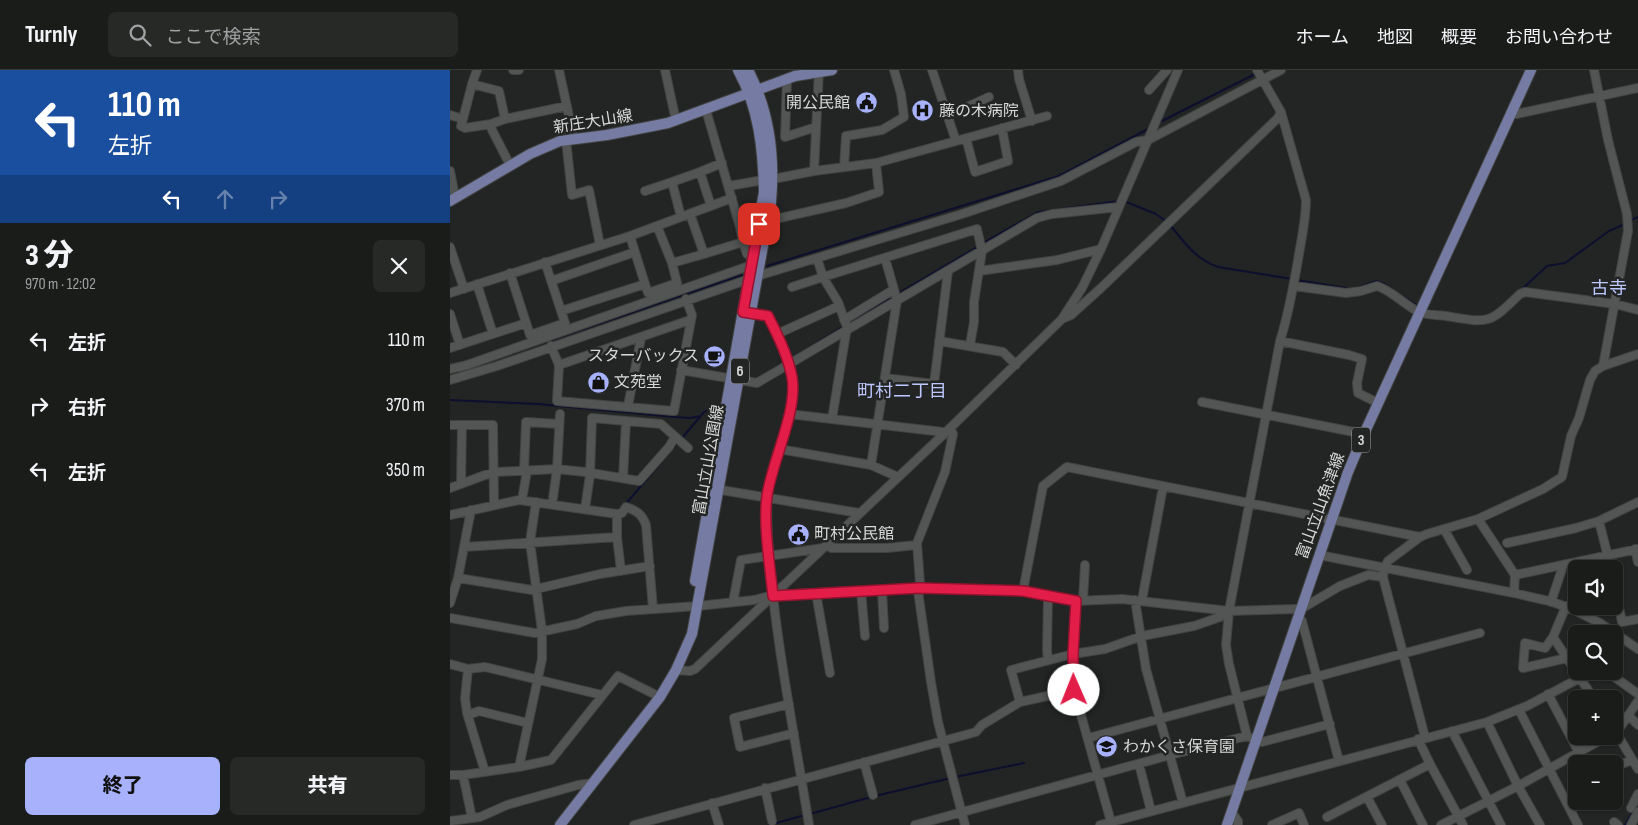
<!DOCTYPE html>
<html lang="ja">
<meta charset="utf-8">
<style>
:root{--surface:#1a1c1a;--page:#272927;--text:#f1f3f6;--muted:#9fa1a2;--line:#383a39;--accent:#a7b1fc}
body{margin:0;font-family:"Sofia Sans Condensed","Noto Sans JP",sans-serif;background:var(--page);color:var(--text);height:100vh;display:flex;flex-direction:column;font-size:19px;white-space:nowrap}
*{box-sizing:border-box;margin:0}
p{font-size:16px;color:var(--muted)}
.icon{flex:none;width:28px;height:28px;fill:none;stroke:currentColor;stroke-width:2;stroke-linecap:round;stroke-linejoin:round}
.map{position:relative;flex:1;overflow:hidden}
.side{display:flex;flex-direction:column;background:var(--surface);width:450px}
.side>*{flex:none}
.guide{background:#1a4fa0;color:#fff;overflow:hidden}
.fabs{position:absolute;left:1118px;top:490px;display:grid;gap:10px}
.fabs a{display:grid;place-items:center;width:55px;height:55px;border-radius:8px;background:var(--surface);box-shadow:0 1px 4px #0004,0 0 0 1px var(--line);font-size:25px}
.pin{position:absolute;display:grid;place-items:center;width:42px;height:42px;color:#fff;margin:-21px;border-radius:10px;box-shadow:0 2px 8px #0006}
.me{position:absolute;width:55px;margin:-28px;rotate:359deg;stroke-linejoin:round;filter:drop-shadow(0 0 4px #0008)}
.turn{display:flex;align-items:center;gap:18px;height:105px;padding:0 25px;font-size:22px}
.turn .icon{width:65px;height:65px;stroke-width:2.5}
.turn b{display:block;font-size:35px;line-height:42px}
.lanes{display:flex;align-items:center;height:48px;padding:0 25px;background:#0003;justify-content:center;gap:25px;direction:ltr}
.lanes .off{opacity:.35}
.round{display:grid;place-items:center;flex:none;width:52px;height:52px;border-radius:8px;background:var(--page)}
.overview{display:flex;align-items:center;justify-content:space-between;height:85px;padding:0 25px}
h1{font-size:30px;font-weight:800;line-height:38px}
.button{display:flex;gap:10px;margin-top:auto;padding:10px 25px}
.button a{flex:1;height:58px;border-radius:8px;background:var(--accent);color:#111;font-size:20px;font-weight:800;line-height:58px;text-align:center}
.button a+a{background:var(--page);color:var(--text)}
ul{padding:0;list-style:none}
li{display:flex;align-items:center;gap:15px;height:65px;padding:0 25px}
li div{flex:1}
li b{display:block;font-size:19px}
li em{font-style:normal}
header{display:flex;align-items:center;gap:30px;box-sizing:border-box;height:70px;padding:0 25px;background:var(--surface);border-bottom:1px solid var(--line)}
header strong{font-size:24px}
nav{display:flex;gap:28px;margin-inline-start:auto;font-size:18px}
.search{width:350px;height:45px;background:var(--page);display:flex;align-items:center;gap:12px;box-sizing:border-box;padding:0 18px;border-radius:8px;color:var(--muted);font-size:19px}
main{display:flex;flex:1;min-height:0}
.map>svg:first-child{display:block}
</style>
<header>
<strong>Turnly</strong>
<div class="search"><svg class="icon" aria-label="search" viewBox="0 0 24 24"><circle cx="10" cy="10" r="6"/><path d="M15 15l6 6"/></svg>ここで検索</div>
<nav><a>ホーム</a><a>地図</a><a>概要</a><a>お問い合わせ</a></nav>
</header>
<main>
<section class="side">
<div class="guide">
<div class="turn"><svg class="icon" aria-label="left" viewBox="0 0 24 24"><path d="M17 20v-9H6M10 6l-5 5 5 5"/></svg><div><b>110 m</b>左折</div></div>
<div class="lanes"><svg class="icon" aria-label="left" viewBox="0 0 24 24"><path d="M17 20v-9H6M10 6l-5 5 5 5"/></svg><svg class="icon off" aria-label="ahead" viewBox="0 0 24 24"><path d="M12 20V5M6 11l6-6 6 6"/></svg><svg class="icon off" aria-label="right" viewBox="0 0 24 24"><path d="M7 20v-9h11M14 6l5 5-5 5"/></svg></div>
</div>
<div class="overview"><div><h1>3 分</h1><p>970 m · 12:02</p></div><a class="round"><svg class="icon" aria-label="close" viewBox="0 0 24 24"><path d="M6 6l12 12M18 6L6 18"/></svg></a></div>
<ul>
<li><svg class="icon" aria-label="left" viewBox="0 0 24 24"><path d="M17 20v-9H6M10 6l-5 5 5 5"/></svg><div><b>左折</b></div><em>110 m</em></li>
<li><svg class="icon" aria-label="right" viewBox="0 0 24 24"><path d="M7 20v-9h11M14 6l5 5-5 5"/></svg><div><b>右折</b></div><em>370 m</em></li>
<li><svg class="icon" aria-label="left" viewBox="0 0 24 24"><path d="M17 20v-9H6M10 6l-5 5 5 5"/></svg><div><b>左折</b></div><em>350 m</em></li>
</ul>
<div class="button"><a>終了</a><a>共有</a></div>
</section>
<div class="map">
<svg width="1188" height="755" viewBox="0 0 1188 755">
<rect width="100%" height="100%" fill="#222523"/>
<g fill="none" stroke-linecap="round" stroke-linejoin="round">
<path stroke="#0e0f2f" stroke-width="2" d="M708 53 807 3
M674 131 706 144 717 152
M1179 151 1188 147
M720 155C736 174 744 188 768 197L842 209
M533 173 588 142 669 131
M317 196 609 106 700 58
M847 210 902 219
M906 218 926 211 933 213 968 236
M1071 220 1097 196 1115 193 1159 161 1175 154
M447 224 529 176
M975 239 989 242
M398 254 443 227
M57 285 292 205
M340 289 394 256
M321 300 336 291
M0 330 88 334 225 347 240 348 251 346
M232 368 254 342 268 334
M51 430 69 426
M103 431 133 435
M175 435 228 372
M138 436 168 440
M505 707 574 693
M425 726 501 708
M360 744 421 727
M319 755 355 745
M1175 755 1188 733"/>
<defs>
<path id="minor" d="M63 0H69
M109 0 124 69
M215 0 226 51
M482 0 506 71
M568 0 569 9 582 51
M1144 0 1158 70 1177 144 1178 161 1153 296
M337 9 335 67 366 57
M22 14 27 0
M699 20 717 0
M256 40 290 157 396 133 429 122 426 93
M1061 43 1066 44 1188 18
M0 45 13 49 11 56 15 58 41 54 42 60 60 95
M497 46 539 27
M13 49 22 14 49 21 55 49 41 54
M55 49 117 36
M516 68 525 102 558 91 552 58
M116 70 122 125 139 120 150 175
M394 97 396 66 432 60 454 47 451 24 444 0
M0 101 5 127
M364 101 369 0
M250 102 272 93
M323 109 364 101 426 93 597 46
M279 116 313 110
M195 121 222 112
M231 147 222 112 250 102 261 136
M293 172 297 184
M0 177 14 219
M254 184 293 172 290 157
M222 193 254 184 240 144
M529 201 607 190 651 179
M60 203 80 265 115 253 95 192
M101 211 185 182
M27 214 43 264
M195 214 198 223 227 213 222 193 207 156
M844 216 896 223 911 221 927 216C943 221 954 235 969 242 976 245 988 245 996 246 1039 253 1038 255 1070 224L1075 222 1165 234 1188 240
M342 217 373 207 367 188
M0 223 180 166 282 128
M236 229 242 245 224 341 107 331 109 295 240 250
M111 241 195 214 180 166
M298 243 318 246C328 266 340 288 342 310 345 343 328 374 321 406 316 426 317 446 318 466 323 561 344 660 359 755
M0 244 10 275
M612 249 621 245 651 218 828 48 831 42
M394 250 443 220
M327 264 389 236
M489 271 553 282 566 295
M830 271 899 285 912 289 907 313 908 323 928 333
M101 276 109 295
M0 278 76 253
M0 299 17 295 296 197
M231 300 307 313 587 148 602 144 669 137
M435 308 484 314 498 201
M0 310 47 296 314 204 512 144 611 111 686 72 698 70 831 0
M752 332 914 364
M178 336 191 268
M339 344 493 362 495 363
M382 349 397 257 388 232 373 207 527 159 532 181 524 232V252L520 275
M0 355H43L44 435
M500 358 503 364 495 402 467 473 470 513 468 521 481 612 488 652 515 755
M329 379 421 395 448 407
M421 395 447 230 435 188
M74 401 76 352 109 354
M173 408 176 351
M11 414 12 355
M0 418 35 405 47 402 107 399 135 402 189 411 219 377 225 367
M265 419 409 443
M73 424 77 401
M103 428 107 399 110 344
M135 439 140 405 142 348 211 354 238 378
M167 444V467L171 501
M0 445 69 430 167 444 172 443 176 437C187 441 192 444 196 455L203 539
M1028 449 1065 505 1064 523
M994 459 1017 500
M1057 473 1126 458 1149 451
M377 474 381 478H436L467 475
M14 477 167 467
M1185 479 1188 492
M869 485 1064 523 1103 532 1126 541 1150 553 1188 579
M1161 499 1149 451 1188 432
M1065 505 1188 479
M8 508 82 520 150 504 200 496
M1164 513 1172 552 1188 549
M432 520 434 558
M411 521 415 566
M573 521 593 416 617 397 970 467
M366 523 380 603
M633 530 635 495
M685 530 696 599 733 733
M692 530 713 417
M626 531 623 584 624 620 661 752
M283 532 291 490 373 478
M1101 532 1113 496
M0 533 8 508 21 440
M1116 536 1103 567 1144 629
M848 546 852 551 889 691
M0 548 85 563 127 554 146 546 176 541 248 536 304 530 323 525 469 518 573 521 626 531 672 529 779 541 845 539H851L890 516 918 505 933 507
M1103 567 1095 578 1075 573 1073 598 1117 588
M598 590 597 580 598 527
M0 594 18 599 35 597 152 625
M18 599 15 628 17 643 35 702
M226 600 240 601 245 599 495 363 612 249 632 218 651 179 728 0
M1156 601 1188 624
M1098 624 1135 694
M570 632 561 600 623 584 655 579 692 566 744 556 770 547 779 541
M339 634 284 648 290 677 344 663
M1069 640 1128 755
M18 645 29 641 78 653
M1178 645 1188 655
M1037 652 1068 716 1090 755
M1164 659 1188 699
M1002 661 1051 755
M1164 663 1169 659 1188 631
M797 666 779 594 776 575 779 541 830 271C839 243 844 214 849 184 852 166 856 149 856 130L831 42 807 0
M975 667 933 507 934 498 938 491 970 467 977 464 1028 449 1093 419 1112 407 1121 366 1129 348 1140 310 1145 301 1153 296 1188 284
M638 668 1030 563
M968 669 980 694 1013 755
M414 692 423 725
M689 694 701 741
M69 697 92 589V561L80 472 86 432
M1164 697 1182 690
M0 705H13L69 697 101 690 168 606 210 627
M13 705 22 748
M950 710 973 755
M315 718 322 751
M917 727 932 755
M1156 731V732
M262 733 269 755
M1181 738 1188 724
M781 741 788 751V755
M877 747 980 694
M0 751 30 747 57 735 128 715 143 713
M1164 752 1168 755
M184 755 526 662 532 655 570 632 624 620
M465 755 720 685 797 666 812 672 880 654
M650 755 1037 652 1077 636 1143 601
M822 755 849 743 854 755
M991 755 1068 716 1158 666
M1181 755 1188 742"/>
<path id="major" d="M0 131 80 84 110 71 157 65 218 53 345 6 382 0
M245 511 314 122C313 79 309 38 288 0
M110 755 210 627 226 600 242 564 321 132C325 87 319 40 298 0
M777 755 898 402 914 364 1081 0"/>
</defs>
<use href="#minor" stroke="#414341" stroke-width="10"/>
<use href="#major" stroke="#414341" stroke-width="12"/>
<use href="#minor" stroke="#525553" stroke-width="8"/>
<use href="#major" stroke="#757ba2" stroke-width="10"/>
</g>
<g fill="none" stroke-linecap="round" stroke-linejoin="round">
<defs>
<path id="route" d="M309 154 293 242 318 246C328 266 338 286 342 307 348 341 322 391 317 426 313 454 320 496 323 526L469 518 573 521 626 531 623 584 624 620"/>
</defs>
<use href="#route" stroke="#92132f" stroke-width="12"/>
<use href="#route" stroke="#e11d48" stroke-width="9"/>
</g>
<defs>
<symbol id="civic-disc" viewBox="-11 -11 22 22"><circle r="9.5" fill="#a7b1fc" stroke="#222523"/><path d="M-.6-6.5H3V-4.5H.6V-3L4-1V1h2V6H-6V1h2V-1L-.6-3ZM-1.2 2.5V6h2.4V2.5Z" fill="#111"/></symbol>
<symbol id="hospital-disc" viewBox="-11 -11 22 22"><circle r="9.5" fill="#a7b1fc" stroke="#222523"/><path d="M-5-5h3v3.5h4V-5h3V5h-3V1.5h-4V5h-3Z" fill="#111"/></symbol>
<symbol id="cafe-disc" viewBox="-11 -11 22 22"><circle r="9.5" fill="#a7b1fc" stroke="#222523"/><path d="M-5.5-4.5H6V0H3Q3 3.5 0 3.5H-2.5Q-5.5 3.5-5.5 0ZM3-3.2v2h1.7v-2ZM-6 4.5H4V6H-6Z" fill="#111"/></symbol>
<symbol id="shop-disc" viewBox="-11 -11 22 22"><circle r="9.5" fill="#a7b1fc" stroke="#222523"/><path d="M-5-2.5h2.3a2.7 3.5 0 0 1 5.4 0H5L5.5 6h-11ZM-1.5-2.5h3a1.5 2.3 0 0 0-3 0Z" fill="#111"/></symbol>
<symbol id="school-disc" viewBox="-11 -11 22 22"><circle r="9.5" fill="#a7b1fc" stroke="#222523"/><path d="M0-5L7-2L0 1L-7-2ZM-4 1L0 2.5L4 1V4Q0 6-4 4Z" fill="#111"/></symbol>
</defs>
<g fill-rule="evenodd">
<use href="#civic-disc" x="404" y="20" width="25" height="25"/>
<use href="#hospital-disc" x="460" y="28" width="25" height="25"/>
<use href="#cafe-disc" x="252" y="274" width="25" height="25"/>
<use href="#shop-disc" x="136" y="300" width="25" height="25"/>
<use href="#civic-disc" x="336" y="452" width="25" height="25"/>
<use href="#school-disc" x="644" y="664" width="25" height="25"/>
</g>
<g text-anchor="middle" dominant-baseline="central" stroke-width="5" stroke-linejoin="round" paint-order="stroke">
<g fill="#222523" stroke="#a1a2a1" stroke-width="1">
<rect x="281" y="288.5" width="18" height="25" rx="4"/>
<rect x="902" y="357.5" width="18" height="25" rx="4"/>
</g>
<g font-size="15" font-weight="bold" fill="#d7d8d7">
<text x="290" y="301">6</text>
<text x="911" y="370">3</text>
</g>
<g font-size="16" fill="#d7d8d7" stroke="#222523" text-anchor="start">
<text x="400" y="33" text-anchor="end">開公民館</text>
<text x="489" y="41">藤の木病院</text>
<text x="249" y="286" text-anchor="end">スターバックス</text>
<text x="164" y="312">文苑堂</text>
<text x="364" y="464">町村公民館</text>
<text x="673" y="677">わかくさ保育園</text>
</g>
<g font-size="16" fill="#d7d8d7" stroke="#222523">
<text transform="translate(143 52) rotate(-9)">新庄大山線</text>
<text transform="translate(259 390) rotate(-80)">富山立山公園線</text>
<text transform="translate(871 436) rotate(-70)">富山立山魚津線</text>
</g>
<g font-size="18" fill="#bec6ff" stroke="#222523">
<text x="1159" y="218">古寺</text>
<text x="452" y="321">町村二丁目</text>
</g>
</g>
</svg>
<div class="fabs">
<a><svg class="icon" aria-label="sound" viewBox="0 0 24 24"><path d="M4 9h4l5-4v14l-5-4H4zM17 9q2 3 0 6"/></svg></a>
<a><svg class="icon" aria-label="search" viewBox="0 0 24 24"><circle cx="10" cy="10" r="6"/><path d="M15 15l6 6"/></svg></a>
<a>+</a>
<a>−</a>
</div>
<div class="pin" style="left:309px;top:154px;background:#d93025"><svg class="icon" aria-label="arrive" viewBox="0 0 24 24"><path d="M6 21V4h12l-3 4 3 4H6"/></svg></div>
<svg class="me" style="left:624px;top:620px" viewBox="-20 -20 40 40"><circle r="19" fill="#fff"/><path d="M0-13L10 11 0 6-10 11z" fill="#e11d48"/></svg>
</div>
</main>
